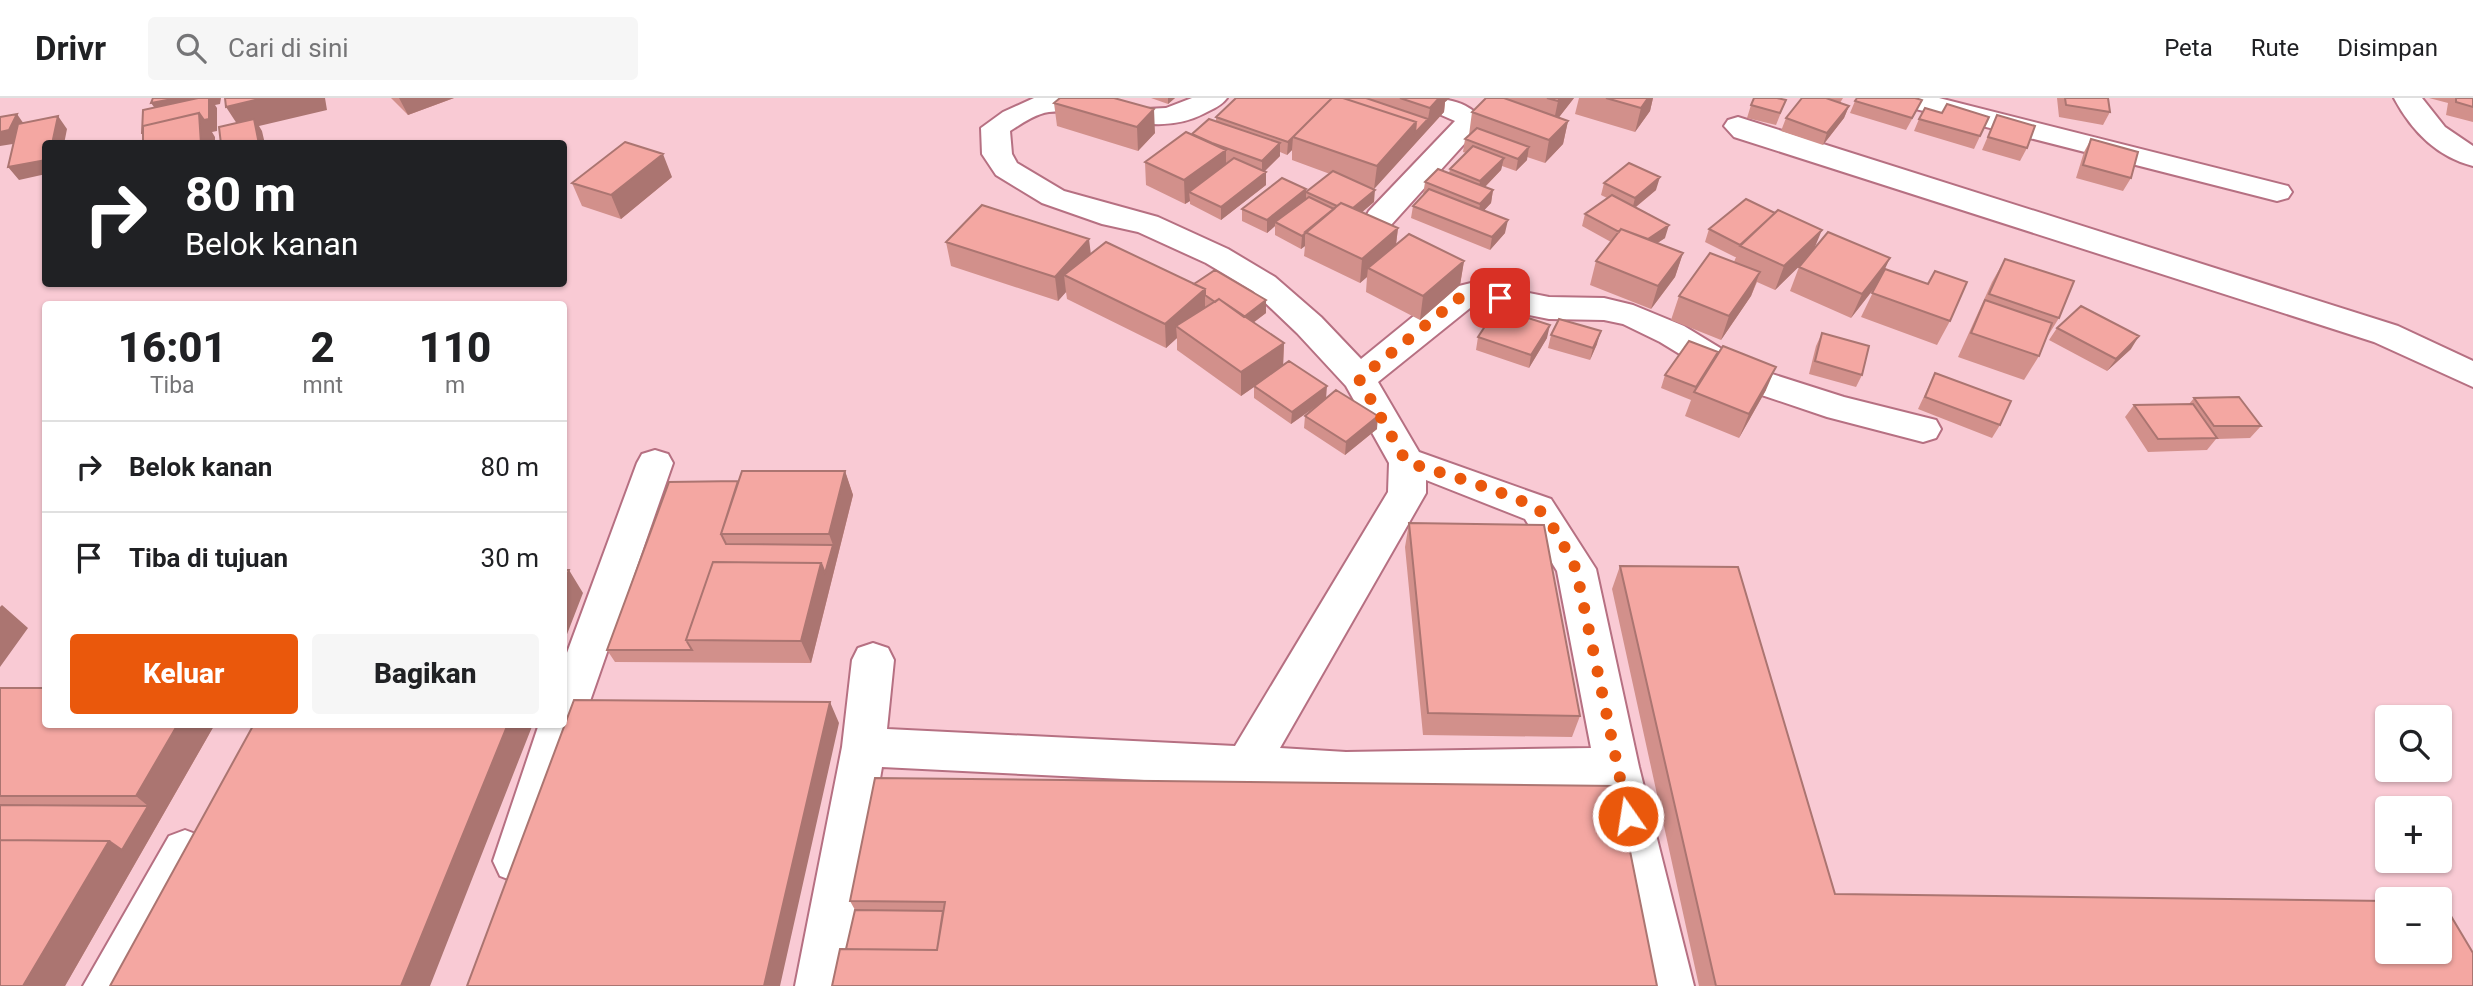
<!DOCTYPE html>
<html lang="id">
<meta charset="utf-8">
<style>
:root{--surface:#fff;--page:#f6f6f6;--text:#202124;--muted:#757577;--line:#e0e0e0;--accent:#ea580c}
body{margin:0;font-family:Roboto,sans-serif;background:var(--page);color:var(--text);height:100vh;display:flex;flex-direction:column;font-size:26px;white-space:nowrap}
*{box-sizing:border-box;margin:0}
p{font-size:23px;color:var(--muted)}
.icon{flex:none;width:38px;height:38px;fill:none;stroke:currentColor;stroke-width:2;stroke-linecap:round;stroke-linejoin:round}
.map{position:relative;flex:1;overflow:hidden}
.panel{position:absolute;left:42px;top:203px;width:525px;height:427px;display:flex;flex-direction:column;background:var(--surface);border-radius:7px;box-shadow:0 2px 5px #0004}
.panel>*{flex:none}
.guide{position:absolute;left:42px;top:42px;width:525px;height:147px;border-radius:7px;box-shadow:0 2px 5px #0004;background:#202124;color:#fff;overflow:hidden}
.tools{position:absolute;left:2375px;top:607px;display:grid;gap:14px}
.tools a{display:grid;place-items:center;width:77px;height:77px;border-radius:7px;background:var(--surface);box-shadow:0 2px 5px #0004;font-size:35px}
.pin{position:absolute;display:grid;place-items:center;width:60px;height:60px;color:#fff;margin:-30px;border-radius:14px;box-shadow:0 4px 10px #0006}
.me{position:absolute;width:77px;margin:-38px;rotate:347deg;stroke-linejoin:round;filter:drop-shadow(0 0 5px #0008)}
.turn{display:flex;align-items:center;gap:24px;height:147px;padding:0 28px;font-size:32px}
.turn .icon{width:91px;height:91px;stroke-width:2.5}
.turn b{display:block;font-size:49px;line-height:60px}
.eta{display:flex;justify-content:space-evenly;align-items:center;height:119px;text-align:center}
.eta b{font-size:42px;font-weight:800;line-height:49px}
.button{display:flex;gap:14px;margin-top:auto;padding:14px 28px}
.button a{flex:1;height:80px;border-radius:7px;background:var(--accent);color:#fff;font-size:28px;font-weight:800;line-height:80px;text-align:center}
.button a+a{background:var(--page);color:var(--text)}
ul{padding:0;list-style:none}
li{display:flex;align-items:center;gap:21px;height:91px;padding:0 28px;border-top:2px solid var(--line)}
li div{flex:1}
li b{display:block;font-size:26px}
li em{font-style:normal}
header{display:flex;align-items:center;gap:42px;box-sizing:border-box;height:98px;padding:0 35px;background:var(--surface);border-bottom:2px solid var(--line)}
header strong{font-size:33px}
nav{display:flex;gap:38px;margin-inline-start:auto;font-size:24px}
.search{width:490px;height:63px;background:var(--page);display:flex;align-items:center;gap:18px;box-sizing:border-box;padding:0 24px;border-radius:7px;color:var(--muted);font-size:26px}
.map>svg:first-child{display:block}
</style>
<header>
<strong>Drivr</strong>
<div class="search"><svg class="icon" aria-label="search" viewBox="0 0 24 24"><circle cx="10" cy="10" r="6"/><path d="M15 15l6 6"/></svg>Cari di sini</div>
<nav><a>Peta</a><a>Rute</a><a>Disimpan</a></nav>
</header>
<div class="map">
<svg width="2473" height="888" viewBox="0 0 2473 888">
<rect width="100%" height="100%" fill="#f9cad4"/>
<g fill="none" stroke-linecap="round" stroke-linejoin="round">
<defs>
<path id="street" d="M1034 0H1085L1146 11 1166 10 1192 0H1227C1221 8 1213 11 1205 15 1152 43 1103 9 1049 14 1035 16 1021 26 1010 33L1012 56 1017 65 1064 93 1158 119 1228 151 1275 179 1321 219 1361 261 1442 195 1451 190 1475 184 1549 199 1604 200 1633 207 1684 228 1753 270 1844 299 1936 322 1941 331 1936 340 1923 344 1827 319 1729 286 1660 244 1623 226 1604 222 1549 221 1475 206 1378 284 1419 354 1551 401 1596 471 1639 669 1694 888H1644L1599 688 1346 692 882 669 845 888H795L842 649 852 562 858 550 873 545 888 550 894 562 887 631 1235 648 1388 394 1389 365 1346 288 1297 235 1253 193 1206 165 1138 134 1102 126 1042 105 996 77 982 56 981 30 1003 14ZM1426 382 1525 421 1557 473 1591 650 1346 654 1280 650 1426 395Z
M1412 0C1440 0 1467 0 1484 24L1391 127 1380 129 1369 127 1365 120 1369 113 1455 23 1416 6Z
M1892 0H1939L2288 88 2292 94 2288 100 2277 103 1896 6Z
M2394 0H2422L2445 29 2473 48V68C2437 59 2411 32 2394 0Z
M1738 19 2398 228 2473 263V289L2374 244 1734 39 1724 28 1728 22Z
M655 352 668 356 673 365 582 626 539 763 532 778 516 784 500 778 493 763 539 626H564V563L637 365 642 356Z
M185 732 201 738 208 753 135 888H83L169 738Z"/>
</defs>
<use href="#street" stroke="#b67082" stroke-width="4"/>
<use href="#street" fill="#fff" fill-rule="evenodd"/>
</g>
<path fill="#d2908b" d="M391 0H454L408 17Z
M1151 0H1175L1168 6Z
M1236 0H1450L1445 4 1444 14 1374 91V104L1362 114 1398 130 1396 147 1464 163 1460 187 1420 222 1366 194 1367 179 1360 185 1304 158 1305 148 1301 151 1275 137V128L1267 135 1242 123V111L1306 101V94L1330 76 1292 62V52L1287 57 1280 54V58L1264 73 1266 74V87L1221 122 1190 106V103L1185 106 1146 87 1145 64 1216 23V19Z
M1486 0H1574L1559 19 1568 23 1563 46 1545 65 1527 59V62L1516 73 1502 68 1501 72 1485 89 1493 92 1491 105 1484 112 1505 135 1490 152 1411 120 1413 108 1423 97 1425 84 1449 75 1450 71 1466 55 1463 54 1465 41 1469 37 1472 14Z
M1579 0H1653L1650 13 1635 34 1575 16Z
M1802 0H1843L1840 5 1849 8 1844 20 1823 47 1781 33 1786 20Z
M2057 0H2108L2110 14 2103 27 2059 19Z
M2429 0H2473V24L2446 17 2448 5Z
M1786 2 1776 27 1747 20 1751 7Z
M1855 3 1916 14 1906 32 1850 15Z
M1054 5 1155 35 1138 53 1057 28Z
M1942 15 1989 19 1974 51 1914 33 1919 21Z
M1997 17 2027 50 2020 63 1982 52Z
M2091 41 2131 80 2123 93 2076 80 2084 54Z
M672 79 621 121 582 108 572 85Z
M1604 85 1656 92 1636 109 1665 140 1657 145 1683 155 1675 179 1651 211 1590 187 1596 163 1611 144 1582 128 1585 116 1607 100 1601 97Z
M1709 131 1813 152 1885 171 1950 223 1937 247 1861 219 1876 188 1851 220 1790 193 1799 169 1802 165 1775 192 1757 184 1751 198 1721 242 1671 222 1679 198 1734 164 1736 159H1735L1705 144Z
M946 144 1091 156 1194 186 1266 215 1253 225 1284 245 1283 267 1326 300 1377 331 1345 357 1304 330 1305 318 1322 304 1291 326 1254 300V289L1241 298 1177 252V240L1166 250 1067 201 1066 194 1058 203 951 168Z
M2005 161 2059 220 2044 244 2039 258 2024 282 1958 259 1992 184Z
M2057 230 2131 251 2107 273 2049 242Z
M1822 235 1862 277 1856 289 1809 276 1816 248Z
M1551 237 1597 246 1590 262 1548 250Z
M1478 239 1547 240 1529 270 1476 252Z
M1935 275 2000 327 1992 340 1918 311Z
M1665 277 1766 292 1739 340 1685 318 1691 302 1661 290Z
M2194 300 2261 328 2250 340 2216 341 2207 352 2148 354 2125 319 2134 307 2189 306Z
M845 373 853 397 811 565 615 564 607 552 738 383Z
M1409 425 1580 618 1572 639 1423 637 1405 449Z
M1620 468 1835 796 2473 888H1699L1612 491Z
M0 590 46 626H215L65 888H0Z
M1617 688 846 851 855 812 850 803Z"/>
<path fill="#ab7571" d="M178 0H221L220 6 215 7 217 10V33L212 34 215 39V46H149L142 35 199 15 209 8 160 17 151 5Z
M264 0H325L327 12 259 28 262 33 265 46H259L241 32 226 9Z
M399 0H454L408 17Z
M1168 0H1175L1168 6Z
M1439 0H1450L1445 4 1444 14 1374 91 1377 68 1416 24 1428 21 1430 10Z
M1560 0H1574L1553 27 1558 3Z
M1648 0H1653L1650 13 1635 34 1641 10Z
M1849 8 1844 20 1823 47 1827 35Z
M1154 11 1155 35 1138 53 1137 29Z
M17 16 26 29 19 45 0 48V34Z
M58 18 67 31 64 46H52Z
M1568 23 1563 46 1545 65 1549 42Z
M1293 39 1292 52 1287 57 1288 44Z
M1280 45V58L1262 76V63Z
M1529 49 1527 62 1516 73 1518 61Z
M1226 52V75L1189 94 1190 103 1185 106 1184 82Z
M663 56 672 79 621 121 611 97Z
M1504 60 1501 72 1478 96 1480 83Z
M46 62V76L19 82 8 69Z
M1266 74V87L1221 122V109Z
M1660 79 1656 92 1632 112 1635 100Z
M1306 91V104L1275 124V128L1267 135V122Z
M1375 92 1374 104 1348 126 1349 114Z
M1493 92 1491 105 1478 119 1480 106Z
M1508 122 1505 135 1490 152 1492 139Z
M1669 127 1665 140 1637 159 1641 146Z
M1398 130 1395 154 1368 170 1367 179 1360 185 1362 161Z
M1822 132 1812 156 1775 192 1784 168Z
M1305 136V148L1301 151 1302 138Z
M1089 141 1092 165 1064 177 1066 194 1058 203 1055 179Z
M1683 155 1675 179 1651 211 1658 188Z
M1890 160 1879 184 1851 220 1862 196Z
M1464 163 1460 187 1420 222 1423 198Z
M1760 174 1751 198 1721 242 1729 218Z
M1205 191V215L1176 228 1177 240 1166 250 1165 226Z
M1266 202V215L1242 233V220Z
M1550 227 1547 240 1529 270 1531 257Z
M1601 233 1597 246 1590 262 1593 250Z
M2139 238 2131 251 2107 273 2116 261Z
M1284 245 1283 269 1241 298V274Z
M1776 269 1766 292 1739 340 1749 316Z
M1327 288 1326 301 1291 326 1292 314Z
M1378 318 1377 331 1345 357 1346 344Z
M845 373 853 397 811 565 801 543 821 465 833 447 829 436Z
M569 472 583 495 564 544V485Z
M2 507 28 530 0 569V509Z
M830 604 839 625 780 888H764Z
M178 626H215L65 888H23L109 743 148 708 136 698Z
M508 626H533L430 888H401Z"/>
<path fill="#f4a7a2" stroke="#ab7571" stroke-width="2" d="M153 0H178L151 5Z
M198 0H209V21L204 22 199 15 143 28V35H142L143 12Z
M225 0H264L226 9Z
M1060 0H1114L1154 11 1137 29 1054 5Z
M1236 0H1332L1288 44 1216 19Z
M1332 0H1343L1416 24 1377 68 1293 39Z
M1343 0H1366L1428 21 1415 35 1416 24Z
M1400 0H1439L1430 10Z
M1486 0H1504L1568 23 1549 42 1472 14Z
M1547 0H1560L1558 3Z
M1606 0H1648L1641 10Z
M1754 0H1777L1786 2 1780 15 1751 7Z
M1802 0H1826L1849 8 1827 35 1786 20Z
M1857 0H1915L1922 2 1912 20 1855 3Z
M2065 0H2108L2110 14 2066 7Z
M2456 0H2473V9L2456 4Z
M1947 6 1989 19 1980 38 1919 21 1925 10 1942 15Z
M199 15 201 46H143V28Z
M17 16 9 32 0 34V19Z
M1997 17 2035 28 2027 50 1988 39Z
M58 18 52 46H46V62L8 69 18 26Z
M254 21 259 46H221L219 29Z
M1209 21 1280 45 1262 63 1212 45 1192 36Z
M1477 30 1529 49 1518 61 1465 41Z
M1186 34 1226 52 1184 82 1145 64Z
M2091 41 2138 54 2131 80 2083 67Z
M625 44 663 56 611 97 572 85Z
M1473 48 1504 60 1480 83 1450 71Z
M1234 60 1266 74 1221 109 1189 94Z
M1629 65 1660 79 1635 100 1604 85Z
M1438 71 1493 92 1480 106 1425 84Z
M1333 73 1375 92 1353 110 1341 105 1337 108 1306 94Z
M1282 80 1306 91 1267 122 1242 111Z
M1429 91 1508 122 1492 139 1413 108Z
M1612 97 1669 127 1648 141 1621 131 1619 134 1585 116Z
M1309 99 1334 111 1302 138 1275 124Z
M1746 101 1775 115 1740 147 1709 131Z
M1341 105 1398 130 1362 161 1305 134Z
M982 107 1089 141 1055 179 946 144Z
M1778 112 1822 132 1784 168 1740 148Z
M1621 131 1683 155 1658 188 1596 163Z
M1828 134 1890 160 1862 196 1799 169Z
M1409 136 1464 163 1423 198 1368 170Z
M1106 144 1205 191 1165 226 1064 177Z
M1710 155 1760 174 1729 218 1679 198Z
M2005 161 2074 183 2059 220 1989 196Z
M1885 171 1928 186 1935 173 1967 184 1950 223 1872 195Z
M1215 172 1266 202 1244 219 1219 201 1215 204 1205 197V191L1194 186Z
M1219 201 1284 245 1241 274 1176 228Z
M1985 202 2052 225 2039 258 1971 235Z
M2081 208 2139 238 2116 261 2057 230Z
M1497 210 1550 227 1531 257 1478 239Z
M1559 221 1601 233 1593 250 1551 237Z
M1822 235 1869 248 1862 277 1815 263Z
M1689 243 1718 254 1696 289 1665 277Z
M1723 248 1776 269 1749 316 1694 294Z
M1289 263 1327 288 1292 314 1254 288Z
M1935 275 2011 303 2000 327 1925 299Z
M1336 292 1378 318 1346 344 1305 318Z
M2239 299 2261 328H2214L2194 300Z
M2193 306 2217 340 2158 341 2134 307Z
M742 373H845L829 436H721Z
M738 383 721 436 726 446 833 447 825 475 821 465 713 464 686 542 692 552H607L669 384Z
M1409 425 1544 427 1580 618 1428 615Z
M713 464 821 465 801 543 686 542Z
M1620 468 1738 469 1835 796 2387 803V854H2440V803H2442L2473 855V888H1716Z
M564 472H569L564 485Z
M0 590H46V626H178L136 698H0Z
M574 602 830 604 764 888H467Z
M254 626H508L401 888H110Z
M875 680 1617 688 1657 888H832L840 851 937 852 945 804 850 803Z
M0 707 148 708 122 752 109 743 0 742Z
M0 742 109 743 23 888H0Z
M855 812 943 813 937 852 846 851Z"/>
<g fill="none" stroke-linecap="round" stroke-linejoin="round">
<path stroke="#ea580c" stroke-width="12" stroke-dasharray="0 21.6" d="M1500 200 1475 195 1463 197 1359 281 1407 365C1427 369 1526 401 1539 412 1554 426 1566 452 1576 471L1628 718"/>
</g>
</svg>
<div class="tools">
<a><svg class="icon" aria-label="search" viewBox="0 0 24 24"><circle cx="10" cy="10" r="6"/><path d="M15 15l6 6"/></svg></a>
<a>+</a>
<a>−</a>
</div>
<div class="pin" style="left:1500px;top:200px;background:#d93025"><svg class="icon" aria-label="arrive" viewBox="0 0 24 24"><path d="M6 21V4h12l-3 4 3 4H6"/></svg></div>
<svg class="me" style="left:1628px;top:718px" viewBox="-20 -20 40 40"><circle r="17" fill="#ea580c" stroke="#fff" stroke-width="3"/><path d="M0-11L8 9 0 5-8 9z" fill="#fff"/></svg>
<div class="guide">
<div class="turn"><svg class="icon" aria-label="right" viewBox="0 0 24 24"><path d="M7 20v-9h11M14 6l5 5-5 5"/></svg><div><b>80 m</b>Belok kanan</div></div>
</div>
<section class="panel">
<div class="eta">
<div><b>16:01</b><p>Tiba</p></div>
<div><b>2</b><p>mnt</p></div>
<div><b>110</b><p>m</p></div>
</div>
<ul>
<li><svg class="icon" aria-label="right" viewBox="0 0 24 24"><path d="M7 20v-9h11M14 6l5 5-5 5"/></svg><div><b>Belok kanan</b></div><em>80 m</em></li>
<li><svg class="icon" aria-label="arrive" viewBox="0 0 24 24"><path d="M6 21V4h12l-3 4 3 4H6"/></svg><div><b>Tiba di tujuan</b></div><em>30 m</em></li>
</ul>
<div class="button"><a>Keluar</a><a>Bagikan</a></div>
</section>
</div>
